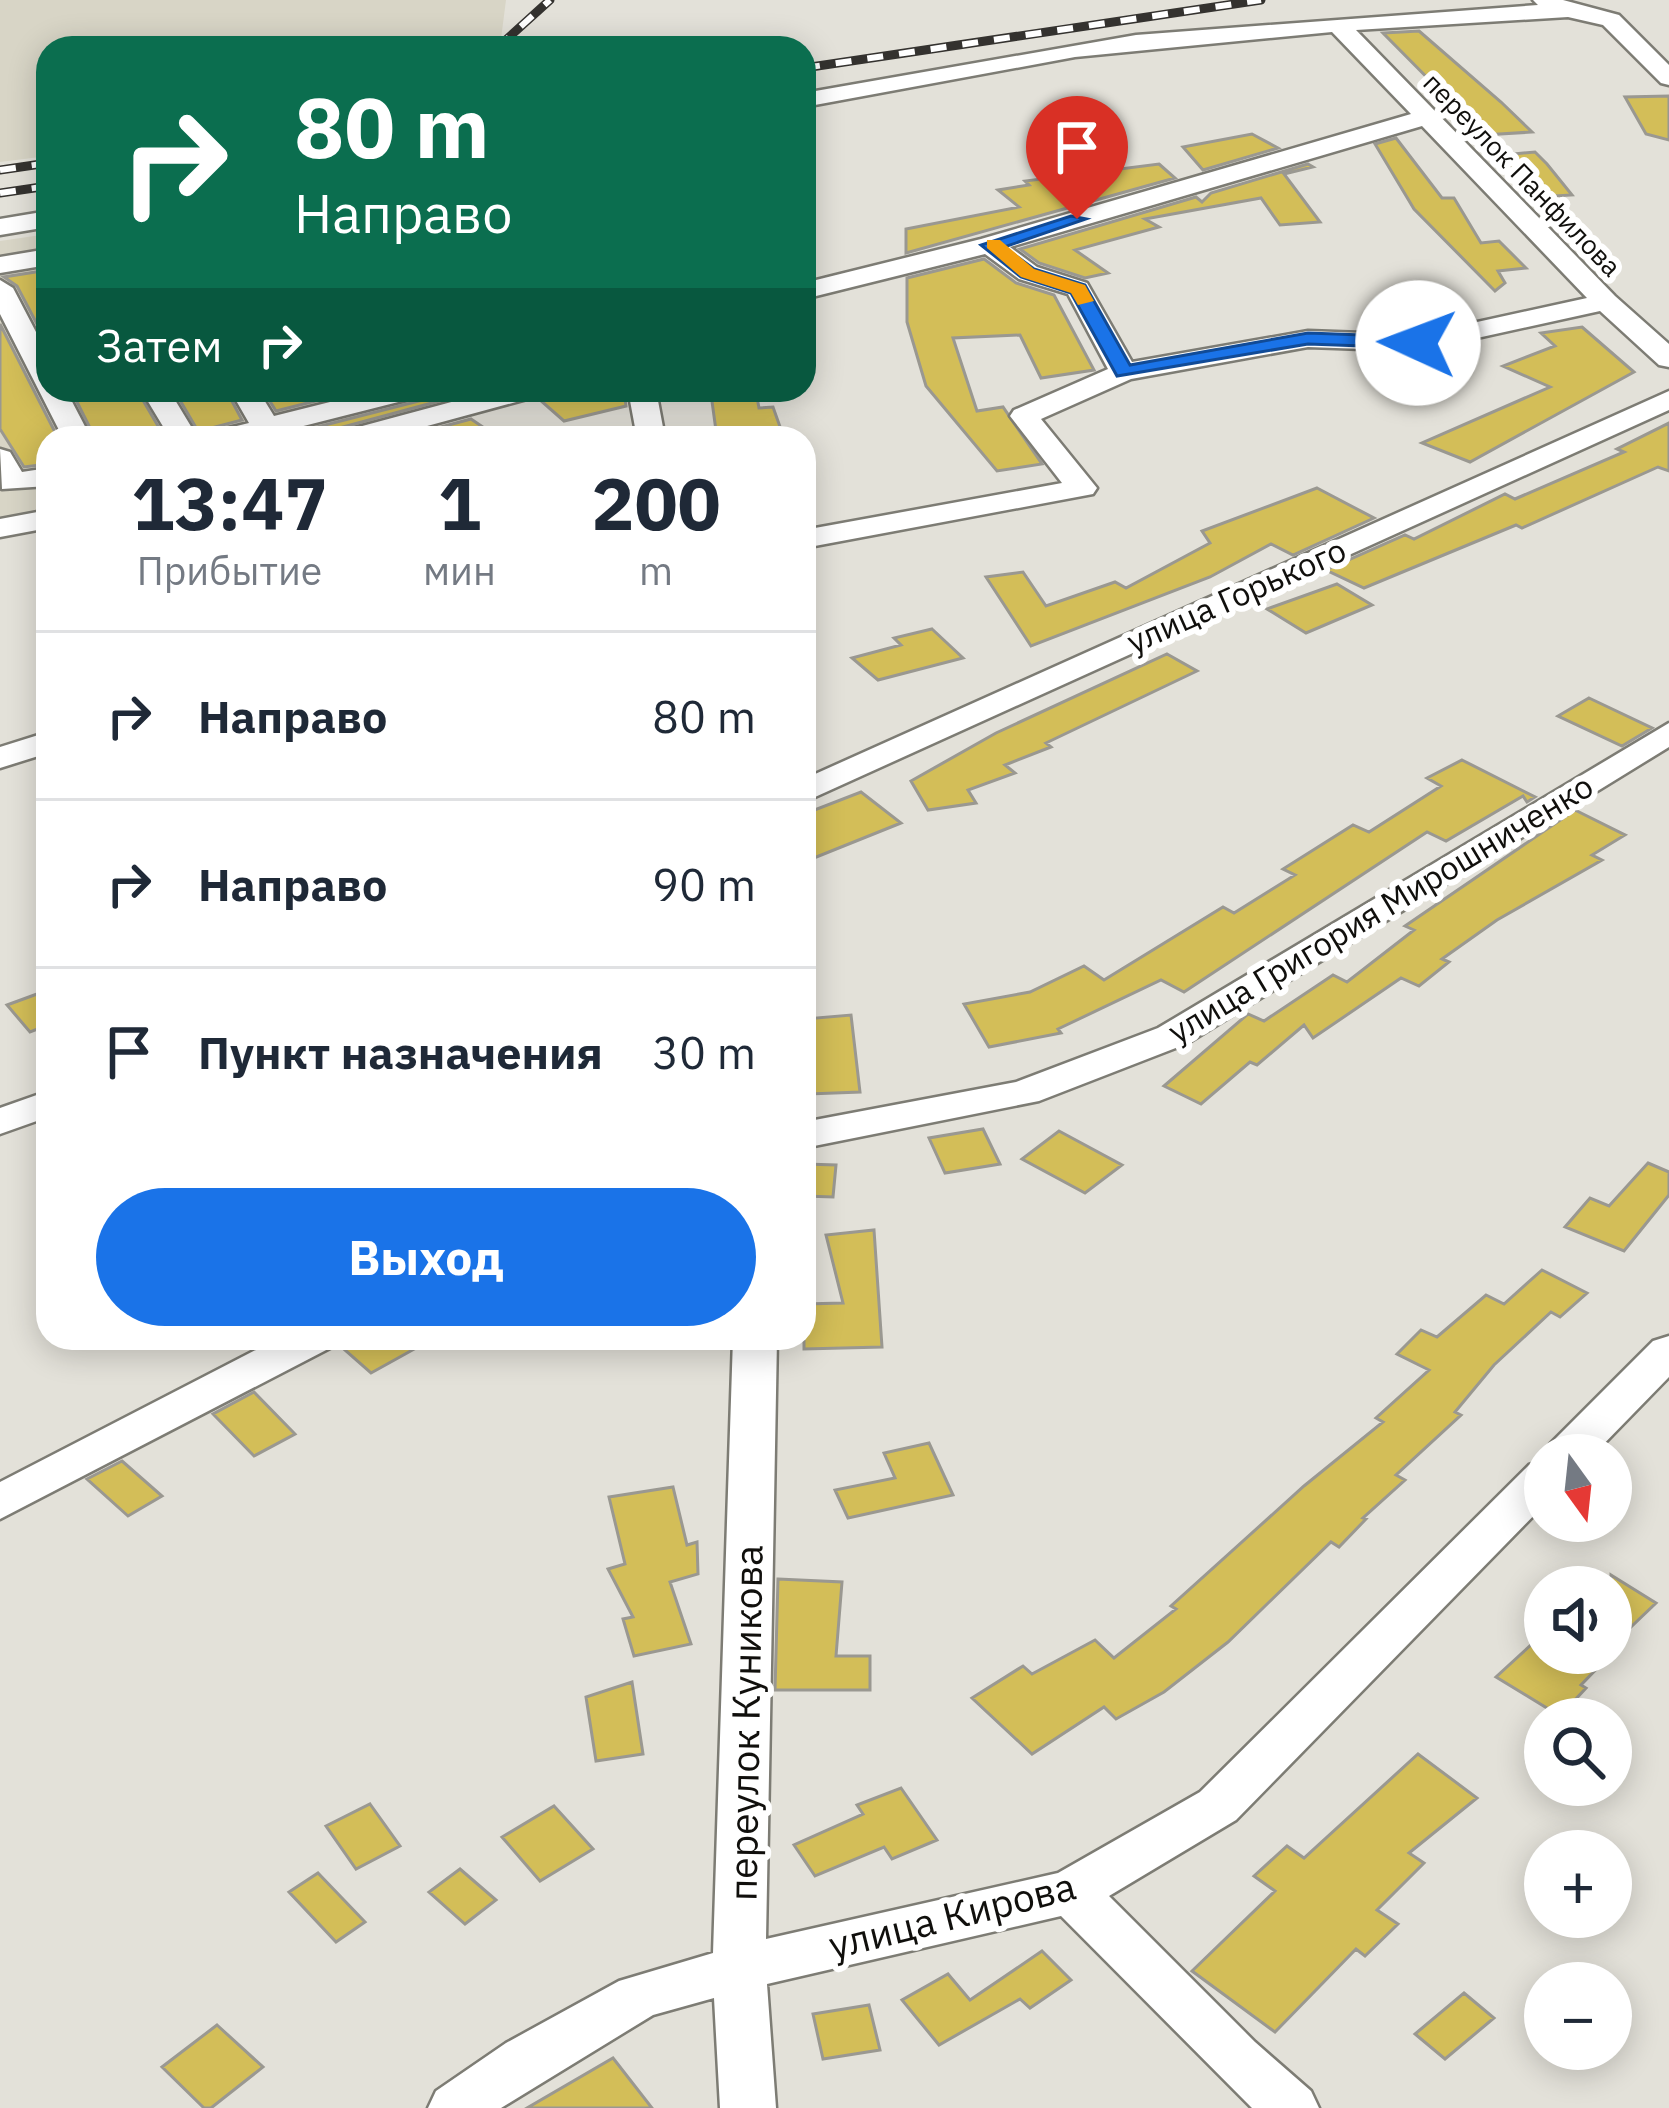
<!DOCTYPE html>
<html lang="ru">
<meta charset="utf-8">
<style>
:root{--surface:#fff;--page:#f2f2f3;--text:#1f2937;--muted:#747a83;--line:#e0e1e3;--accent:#1a73e8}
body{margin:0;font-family:"IBM Plex Sans",sans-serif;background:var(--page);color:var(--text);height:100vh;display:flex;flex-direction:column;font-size:45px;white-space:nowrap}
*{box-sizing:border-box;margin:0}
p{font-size:39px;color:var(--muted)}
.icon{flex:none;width:66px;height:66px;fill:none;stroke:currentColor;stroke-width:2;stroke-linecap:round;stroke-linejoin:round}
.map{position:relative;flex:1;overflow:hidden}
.details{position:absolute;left:36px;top:426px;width:780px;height:924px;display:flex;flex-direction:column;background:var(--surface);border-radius:36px;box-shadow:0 6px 30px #0003}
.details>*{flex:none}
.guide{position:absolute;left:36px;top:36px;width:780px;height:366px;border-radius:36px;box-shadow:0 6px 30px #0003;background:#0b6e4f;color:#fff;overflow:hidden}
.needle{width:78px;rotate:165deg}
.buttons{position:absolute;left:1524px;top:1434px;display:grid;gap:24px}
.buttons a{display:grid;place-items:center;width:108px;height:108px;border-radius:50%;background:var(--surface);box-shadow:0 6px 30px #0003;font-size:60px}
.pin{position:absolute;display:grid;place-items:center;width:102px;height:102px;color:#fff;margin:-123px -51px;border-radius:50% 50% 50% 0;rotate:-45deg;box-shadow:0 0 12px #0007}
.pin .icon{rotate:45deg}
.me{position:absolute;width:132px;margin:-66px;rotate:272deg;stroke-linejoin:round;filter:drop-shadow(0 0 9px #0008)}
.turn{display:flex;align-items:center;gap:42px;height:252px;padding:0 60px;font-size:54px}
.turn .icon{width:156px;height:156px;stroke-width:2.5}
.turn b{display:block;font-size:84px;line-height:102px}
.then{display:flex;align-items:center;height:114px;padding:0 60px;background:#0003;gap:24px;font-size:45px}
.eta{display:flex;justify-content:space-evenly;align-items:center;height:204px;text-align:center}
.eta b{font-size:72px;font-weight:700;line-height:84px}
.primary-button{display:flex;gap:24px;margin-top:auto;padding:24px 60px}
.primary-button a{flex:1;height:138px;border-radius:72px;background:var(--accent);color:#fff;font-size:48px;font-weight:700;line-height:138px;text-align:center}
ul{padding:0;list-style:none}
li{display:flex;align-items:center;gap:36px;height:168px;padding:0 60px;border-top:3px solid var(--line)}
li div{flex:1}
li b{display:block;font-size:45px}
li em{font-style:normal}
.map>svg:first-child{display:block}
</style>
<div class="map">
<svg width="1669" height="2108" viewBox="0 0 1669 2108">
<rect width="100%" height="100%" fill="#e3e1d9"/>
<path fill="#d8d5c6" d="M0 0H506L501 39 474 48H48V156L0 162Z
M48 234V390H520L337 438H48V514L0 521V241Z"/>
<path fill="#d3be58" stroke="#9a9891" stroke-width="3" d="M1419 31 1501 102 1532 132 1484 135 1383 33Z
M1669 96V140L1646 134 1625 97Z
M1252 134 1278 148 1203 170 1183 147Z
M1396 138 1442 198H1454L1481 243 1499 241 1526 268 1498 271 1505 283 1495 291 1414 209 1375 144Z
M1535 152 1547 164 1572 195 1537 197 1519 182 1503 155Z
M1159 164 1175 178 906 253V229L1019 207 998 190 1029 185 1025 181Z
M1308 164 1313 167 1284 174 1320 222 1280 225 1261 198 1145 219 1159 227 1075 250 1108 273 1085 278 1039 263 1020 249 1196 197 1202 202 1211 193Z
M984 259 1016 283 1054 295 1094 370 1041 378 1020 335 953 338 977 411 1003 407 1042 464 997 471 926 386 907 322V278Z
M48 270V345L17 286 4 277Z
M0 324 58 438H48V464L24 467 0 429Z
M1582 327 1634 372 1470 462 1422 443 1550 387 1503 366 1555 346 1541 333Z
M71 390H137L165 438H95Z
M174 390H226L242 420 211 428 202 438Z
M263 390H359L276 411Z
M430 390 443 400 339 428 332 438H274L423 400Z
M546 390H624L626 406 564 421 540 400Z
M756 392 759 408 773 407 784 438H717L711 394Z
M471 419 499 438H400Z
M1669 423V471L1658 467 1522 528 1516 525 1364 588 1326 570 1405 535 1414 539 1505 494 1515 499 1624 452 1617 449Z
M1317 488 1374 518 1293 555 1271 544 1210 577 1031 646 986 577 1023 572 1046 606 1115 582 1126 588 1210 543 1202 531Z
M1337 584 1372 605 1306 633 1267 609Z
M932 629 963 658 878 680 852 658 901 645 894 638Z
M1167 654 1197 671 1046 743 1051 747 1005 765 1015 773 968 790 976 803 928 810 911 781 996 733Z
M1589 698 1652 728 1622 746 1558 716Z
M1462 760 1535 797 1527 802 1523 796 1446 841 1427 832 1184 992 1161 980 1058 1029 1061 1033 989 1047 964 1004 1030 992 1084 966 1104 980 1223 907 1234 913 1295 875 1283 869 1353 825 1369 832 1441 786 1427 778Z
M861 792 901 823 804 862V814Z
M1575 810 1625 835 1592 855 1602 860 1497 920 1442 959 1449 962 1419 986 1401 978 1313 1038 1304 1025 1257 1065 1250 1062 1201 1104 1164 1086 1248 1014 1264 1021 1333 975 1347 982 1414 930 1405 926Z
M48 990V1025L30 1032 7 1005Z
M851 1015 860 1092 809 1094 804 1019Z
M983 1129 1000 1164 945 1173 929 1138Z
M1059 1131 1122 1165 1085 1193 1022 1159Z
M1648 1163 1669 1172V1195L1624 1251 1565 1227 1590 1198 1609 1206Z
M804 1164 836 1165 833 1197 804 1196Z
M874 1230 882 1347 804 1349V1304L843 1303 826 1235Z
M1542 1270 1587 1293 1560 1317 1551 1312 1494 1365 1455 1412 1461 1415 1396 1475 1405 1480 1363 1518 1366 1519 1339 1547 1331 1542 1228 1642 1164 1692 1116 1719 1104 1707 1032 1754 972 1698 1023 1666 1032 1674 1095 1640 1114 1658 1176 1609 1171 1606 1304 1486 1383 1422 1376 1418 1429 1370 1397 1354 1421 1330 1437 1337 1486 1295 1504 1304Z
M341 1338H434L371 1373 338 1344Z
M254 1392 295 1434 254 1456 213 1414Z
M929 1443 953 1495 848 1518 835 1490 895 1478 884 1453Z
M122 1461 162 1496 128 1516 87 1479Z
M673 1487 687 1545 697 1542 698 1574 670 1582 691 1644 634 1656 623 1619 633 1617 608 1569 625 1564 609 1497Z
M1611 1575 1656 1603 1611 1646Z
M778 1579 842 1582 836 1656H870V1690H775Z
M1545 1632V1653H1612L1581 1685 1586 1688 1560 1716 1496 1677Z
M632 1682 643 1754 596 1761 586 1697Z
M1418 1754 1477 1798 1409 1853 1424 1863 1377 1910 1398 1924 1365 1956 1356 1949 1275 2032 1192 1971 1275 1891 1254 1876 1287 1846 1304 1858Z
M901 1788 937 1840 892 1859 884 1847 815 1876 794 1845 863 1814 857 1805Z
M370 1804 400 1846 356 1869 326 1826Z
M554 1806 593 1849 540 1881 502 1837Z
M460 1869 496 1900 465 1924 429 1892Z
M318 1873 365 1922 336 1942 289 1892Z
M1042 1951 1071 1980 1030 2008 1020 1999 939 2045 902 2000 948 1974 970 2000Z
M1464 1993 1494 2018 1445 2059 1415 2034Z
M869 2005 880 2050 823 2059 813 2014Z
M217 2025 263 2067 211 2108H204L162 2067Z
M613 2058 652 2108H527Z"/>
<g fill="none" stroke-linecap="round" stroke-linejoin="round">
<defs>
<path id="minor" d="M1533 0H1563L1619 15 1669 65V85L1661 83 1603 25 1568 17 1356 30 1615 296 1669 344V367L1659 365 1600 311 1418 351 1308 347 1131 379 1041 419 1097 488 1093 494 804 548V530L1062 483 1010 416 1014 410 1108 369 1068 294 1019 279 985 254 804 299V283L981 239 1411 114 1332 32 1075 57 804 107V93L1136 35 1538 5ZM1422 126 1587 298 1418 335 1308 331 1132 362 1087 283 1037 267 1010 247Z
M48 211V227L0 235V219Z
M48 249V265L0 273V257Z
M0 280 13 288 48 355V390H66L91 438H63L0 314Z
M141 390H169L198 438H170Z
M230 390H258L274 416 378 390H426L422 396 256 438H208L212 432 249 423Z
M496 390H542L538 396 383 438H336L340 432Z
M628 390H656L665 438H637Z
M1669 391V410L804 802V779Z
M0 449 10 452 22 472 48 468V486L2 489Z
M48 510V528L0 537V519Z
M1669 723V747L1186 1044 1039 1101 804 1148V1122L1016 1082 1158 1028Z
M48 732V753L0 768V747Z
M48 1091V1117L0 1134V1108Z
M1669 1336V1377L1593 1455 1545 1458 1550 1444 1653 1341Z
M279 1338H337L330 1348 0 1519V1482Z
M733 1338H777L766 1939 1058 1873 1200 1792 1529 1465 1545 1460V1504L1236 1820 1109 1896 1255 2042 1311 2091 1319 2108H1252L1061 1916 767 1984 776 2108H720L714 1998 653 2015 501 2108H428L436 2091 506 2043 619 1981 713 1953Z"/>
</defs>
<use href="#minor" stroke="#7d7c74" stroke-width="5"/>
<use href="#minor" fill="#fff" fill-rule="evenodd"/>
<defs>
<path id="rail" d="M497 48 550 0
M804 68 1261 0
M0 170 48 163
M0 193 48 186"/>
</defs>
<use href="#rail" stroke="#34322f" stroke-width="9"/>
<use href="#rail" stroke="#fff" stroke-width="6" stroke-dasharray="16" stroke-linecap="butt"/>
</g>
<path fill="#1a73e8" stroke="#114b97" stroke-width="3" d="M1071 216 1086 219 1004 247 1034 269 1085 285 1130 365 1308 333 1418 337 1427 343 1418 348 1308 344 1117 376 1071 293 1021 277 981 245Z"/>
<path fill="#f59e0b" d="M987 240H1000L1034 269 1085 285 1094 301 1078 305 1071 293 1021 277 987 248Z"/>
<g text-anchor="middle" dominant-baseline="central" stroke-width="12" stroke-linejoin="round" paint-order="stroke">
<g font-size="27" fill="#100f0c" stroke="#fff">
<text transform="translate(1523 174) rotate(46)">переулок Панфилова</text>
</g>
<g font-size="33" fill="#100f0c" stroke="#fff">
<text transform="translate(1236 595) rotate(-24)">улица Горького</text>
<text transform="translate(1380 908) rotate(-31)">улица Григория Мирошниченко</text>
</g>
<g font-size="39" fill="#100f0c" stroke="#fff">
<text transform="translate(745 1723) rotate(-89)">переулок Куникова</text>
<text transform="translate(952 1915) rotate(-14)">улица Кирова</text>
</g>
</g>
</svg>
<div class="buttons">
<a><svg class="needle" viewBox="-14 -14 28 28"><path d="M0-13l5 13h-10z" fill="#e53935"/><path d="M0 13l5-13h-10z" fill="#747a83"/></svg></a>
<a><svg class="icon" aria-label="sound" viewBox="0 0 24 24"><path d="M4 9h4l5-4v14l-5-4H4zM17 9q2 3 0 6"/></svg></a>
<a><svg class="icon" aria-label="search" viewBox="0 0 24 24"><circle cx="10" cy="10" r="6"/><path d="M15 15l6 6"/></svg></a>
<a>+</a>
<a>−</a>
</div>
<div class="pin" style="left:1077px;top:219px;background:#d93025"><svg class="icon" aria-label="arrive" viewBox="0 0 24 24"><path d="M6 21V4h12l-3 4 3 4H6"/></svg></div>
<svg class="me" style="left:1418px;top:343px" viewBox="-20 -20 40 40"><circle r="19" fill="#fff"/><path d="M0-13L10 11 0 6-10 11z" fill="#1a73e8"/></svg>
<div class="guide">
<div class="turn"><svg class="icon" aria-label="right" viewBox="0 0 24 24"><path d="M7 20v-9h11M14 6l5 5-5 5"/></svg><div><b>80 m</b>Направо</div></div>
<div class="then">Затем<svg class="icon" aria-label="right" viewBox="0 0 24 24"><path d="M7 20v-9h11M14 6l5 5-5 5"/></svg></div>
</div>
<section class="details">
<div class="eta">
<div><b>13:47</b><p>Прибытие</p></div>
<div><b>1</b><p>мин</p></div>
<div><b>200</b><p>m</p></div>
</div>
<ul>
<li><svg class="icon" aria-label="right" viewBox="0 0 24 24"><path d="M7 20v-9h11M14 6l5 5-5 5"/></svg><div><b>Направо</b></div><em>80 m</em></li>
<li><svg class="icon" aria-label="right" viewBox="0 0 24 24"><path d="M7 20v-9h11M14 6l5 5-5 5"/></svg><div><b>Направо</b></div><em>90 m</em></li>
<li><svg class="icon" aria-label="arrive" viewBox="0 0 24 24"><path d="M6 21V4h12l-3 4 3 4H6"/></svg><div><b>Пункт назначения</b></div><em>30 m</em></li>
</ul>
<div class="primary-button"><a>Выход</a></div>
</section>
</div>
